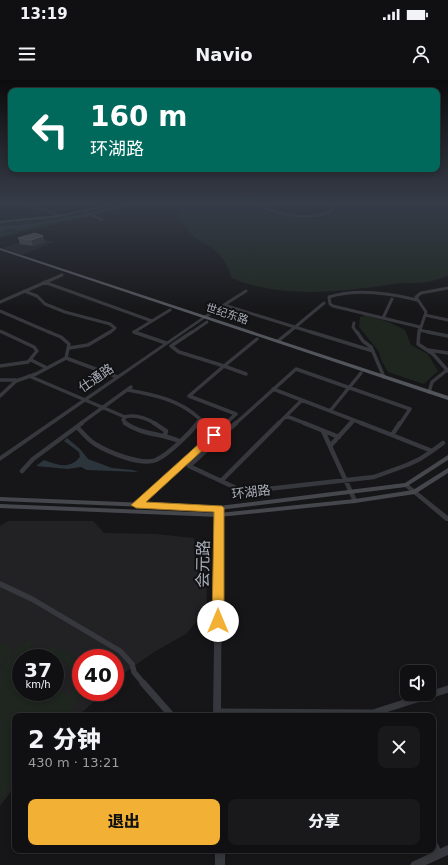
<!DOCTYPE html>
<html lang="zh">
<meta charset="utf-8">
<style>
:root{--surface:#101012;--page:#19191b;--text:#f1f3f6;--muted:#9c9d9f;--line:#303032;--accent:#f2b134}
body{margin:0;font-family:"DejaVu Sans","Noto Sans SC",sans-serif;background:var(--page);color:var(--text);height:100vh;display:flex;flex-direction:column;font-size:15px;white-space:nowrap}
*{box-sizing:border-box;margin:0}
p{font-size:13px;color:var(--muted)}
.icon{flex:none;width:22px;height:22px;fill:none;stroke:currentColor;stroke-width:2;stroke-linecap:round;stroke-linejoin:round}
.map{position:relative;flex:1;overflow:hidden}
.panel{position:absolute;left:12px;top:633px;width:424px;height:140px;display:flex;flex-direction:column;background:var(--surface);border-radius:8px;box-shadow:0 2px 6px #0003,0 0 0 1px var(--line)}
.panel>*{flex:none}
.guide{position:absolute;left:8px;top:8px;width:432px;height:84px;border-radius:8px;box-shadow:0 2px 6px #0003,0 0 0 1px var(--line);background:#00695c;color:#fff;overflow:hidden}
.buttons{position:absolute;left:400px;top:585px;display:grid;gap:8px}
.buttons a{display:grid;place-items:center;width:36px;height:36px;border-radius:8px;background:var(--surface);box-shadow:0 2px 6px #0003,0 0 0 1px var(--line);font-size:20px}
.speed{position:absolute;left:12px;top:569px;display:flex;gap:8px;font-size:20px;font-weight:700;text-align:center}
.speed>*{display:grid;place-content:center;width:52px;height:52px;border-radius:50%;background:var(--surface);box-shadow:0 2px 6px #0003,0 0 0 1px var(--line);line-height:1}
.speed small{font-size:10px;font-weight:400}
.speed .limit{border:6px solid #d22;background:#fff;color:#111}
.pin{position:absolute;display:grid;place-items:center;width:34px;height:34px;color:#fff;margin:-17px;border-radius:8px;box-shadow:0 2px 6px #0006}
.me{position:absolute;width:44px;margin:-22px;rotate:0deg;stroke-linejoin:round;filter:drop-shadow(0 0 3px #0008)}
.turn{display:flex;align-items:center;gap:14px;height:84px;padding:0 16px;font-size:18px}
.turn .icon{width:52px;height:52px;stroke-width:2.5}
.turn b{display:block;font-size:28px;line-height:34px}
.round{display:grid;place-items:center;flex:none;width:42px;height:42px;border-radius:8px;background:var(--page)}
.head{display:flex;align-items:center;justify-content:space-between;height:68px;padding:0 16px}
h1{font-size:24px;font-weight:800;line-height:30px}
.button{display:flex;gap:8px;margin-top:auto;padding:8px 16px}
.button a{flex:1;height:46px;border-radius:8px;background:var(--accent);color:#111;font-size:16px;font-weight:800;line-height:46px;text-align:center}
.button a+a{background:var(--page);color:var(--text)}
.status{display:flex;justify-content:space-between;align-items:center;height:28px;padding:0 20px;background:var(--surface);direction:ltr}
.status svg{height:11px;fill:currentColor}
header{display:flex;justify-content:space-between;align-items:center;height:52px;padding:0 16px;background:var(--surface);font-size:18px;font-weight:800}
.map>svg:first-child{display:block}
</style>
<div class="status"><b>13:19</b><svg viewBox="0 0 49 12"><path d="M0 12V9h3v3zM5 12V6h3v6zM10 12V3h3v9zM15 12V0h3v12zM26 1h20v11H26zM47 4h2v5h-2z"/></svg></div>
<header><svg class="icon" aria-label="menu" viewBox="0 0 24 24"><path d="M4 6h16M4 12h16M4 18h16"/></svg>Navio<svg class="icon" aria-label="person" viewBox="0 0 24 24"><circle cx="12" cy="8" r="4"/><path d="M4 21q1-7 8-7t8 7"/></svg></header>
<div class="map">
<svg width="448" height="785" viewBox="0 0 448 785">
<rect width="100%" height="100%" fill="#161618"/>
<path fill="#222225" fill-rule="evenodd" d="M35 157 54 162 22 175 3 168Z
M8 441H93L104 453 156 454 194 458 198 484 206 485 207 529 186 554 154 572 127 591 115 602V578H81V612H104L78 636H15V706L0 726V446ZM21 578H55V612H21Z"/>
<path fill="#1e261f" fill-rule="evenodd" d="M178 122H249L262 131 298 138 314 139 329 136 339 131 340 129 336 125 329 122H448V196C441 198 434 201 427 202 417 204 405 202 394 204 340 212 283 219 231 198 230 185 219 173 209 166 204 163 197 160 193 156 184 147 179 135 178 122Z
M84 133 90 136 0 158V143Z
M365 235 389 242 405 250 411 265 428 274 438 291 424 304 388 292 381 280 379 272 359 247 360 237Z
M28 559 34 563 28 570C77 556 97 600 68 636H15V702L0 721V589ZM43 574C68 576 80 594 70 617L55 608V612H21V586L17 583 21 581V578Z
M2 562 14 570 0 585V564Z"/>
<path fill="#2c353c" d="M131 122H140L85 137 43 144 0 156V154L14 152 18 149H10L0 152V146C44 145 88 133 131 122Z
M67 358 80 369 88 379 112 388 133 390 138 392 87 390 81 387 68 389 36 386 44 380C57 385 69 390 80 377L79 372 64 361Z"/>
<g fill="none" stroke-linecap="round" stroke-linejoin="round">
<path stroke="#37383d" stroke-width="2.5" d="M253 122C275 135 306 141 331 132V127L324 122
M86 132 102 140"/>
<path stroke="#37383d" stroke-width="3" d="M44 202 152 241
M24 211 37 216 45 224 65 232 110 244 115 248 109 253
M417 220C389 213 357 208 329 217L330 224 333 226 420 247
M0 222 62 195
M224 225 314 253
M0 231 51 253
M425 235 448 240
M205 237 246 211
M383 238 392 219
M354 243 353 247 357 253
M419 250 433 253
M0 251 4 253
M137 253 134 252 170 230
M191 253 207 242
M288 253 324 223
M419 253 426 232 416 217 421 213 448 208"/>
<path stroke="#37383d" stroke-width="3.5" d="M49 252 61 257 69 264 66 278 117 297
M134 252 166 263
M192 252 171 266 179 272 224 286 189 316 236 334 225 344
M311 252 373 271
M357 252 363 261 371 267 384 297
M419 252 418 264 433 274 448 291
M428 252 448 256
M278 261 289 252
M69 268 88 265 110 252
M428 270 448 273
M31 280 47 288
M0 286 28 282 37 271 34 267 2 252
M246 294 224 286 257 259
M29 296 125 337C136 334 146 338 156 344
M0 300H16
M273 309 364 344
M128 310C155 315 180 320 200 339L197 344
M429 312 432 302 447 290
M0 316 16 301 36 294 66 278
M330 331 361 293
M286 336 307 344
M125 337 123 340 127 344
M80 344 131 307
M235 344 296 289 410 329 400 344
M278 344 302 320
M350 344 353 341"/>
<path stroke="#37383d" stroke-width="4.5" d="M125 343C142 355 161 353 179 361
M154 343 166 351 165 355
M236 343 189 386 238 409 250 411 374 397 407 385 420 379 432 371
M304 343 339 357
M361 343 392 355
M400 343 392 355 432 371
M77 347C83 353 88 360 95 364 108 372 141 386 156 380 169 374 189 354 198 343
M323 351 355 421
M330 366 351 343
M432 371 443 363
M22 391 33 379 82 343
M221 401 279 343
M136 425 226 343"/>
<path stroke="#37383d" stroke-width="5.5" d="M0 504 32 519 120 571 132 584 134 592 144 604"/>
<path stroke="#37383d" stroke-width="7" d="M143 603 172 636
M217 632 373 633 448 609
M433 762 439 774"/>
<path fill="#37383d" fill-rule="evenodd" d="M14 122C19 122 22 125 26 126 39 129 50 127 60 136L58 137C45 127 28 131 14 122Z
M204 236 207 237 0 381V376Z
M406 403 408 404 448 436V441H446L404 406 403 405Z
M217 426H221L222 428 221 636H213L216 428Z
M448 765V775L426 785H410L412 782Z
M215 770H225V785H215Z"/>
<path fill="#45474d" fill-rule="evenodd" d="M121 122H128L59 137 0 143V141L59 135Z
M448 375V380L406 407 219 430 0 421V417L219 426 405 403Z
M448 388V393L415 414 355 423 219 437 0 428V424L219 433 355 419 413 410Z"/>
<path fill="#53555c" fill-rule="evenodd" d="M0 168 448 316V320L0 170Z"/>
</g>
<path fill="#47494d" d="M18 158 45 162 33 166 20 164Z"/>
<path fill="#2f3033" d="M43 156 45 162 33 166 31 160Z"/>
<path fill="#525359" stroke="#5f6168" d="M35 153 43 156 31 160 18 158Z"/>
<linearGradient id="sky" x2="0" y2="1"><stop stop-color="#0c0c0d"/><stop offset="0.53" stop-color="#363c48"/><stop offset="1" stop-color="#363c48" stop-opacity="0"/></linearGradient>
<rect width="448" height="232" fill="url(#sky)"/>
<path fill="#f2b134" stroke="#9d7322" d="M214 352 217 353 218 355 217 357 146 422 222 426 224 428V541L222 545 218 546 214 545 212 541 214 432 136 428 131 425 211 353Z"/>
<g text-anchor="middle" dominant-baseline="central" stroke-width="4" stroke-linejoin="round" paint-order="stroke">
<g font-size="11" fill="#a8adb8" stroke="#111113">
<text transform="translate(227 234) rotate(18)">世纪东路</text>
</g>
<g font-size="13" fill="#a8adb8" stroke="#111113">
<text transform="translate(96 298) rotate(-35)">仕通路</text>
<text transform="translate(251 412) rotate(-7)">环湖路</text>
</g>
<g font-size="16" fill="#a8adb8" stroke="#111113">
<text transform="translate(203 484) rotate(-89)">会元路</text>
</g>
</g>
</svg>
<div class="buttons">
<a><svg class="icon" aria-label="sound" viewBox="0 0 24 24"><path d="M4 9h4l5-4v14l-5-4H4zM17 9q2 3 0 6"/></svg></a>
</div>
<div class="speed"><div>37<small>km/h</small></div><div class="limit">40</div></div>
<div class="pin" style="left:214px;top:355px;background:#d93025"><svg class="icon" aria-label="arrive" viewBox="0 0 24 24"><path d="M6 21V4h12l-3 4 3 4H6"/></svg></div>
<svg class="me" style="left:218px;top:541px" viewBox="-20 -20 40 40"><circle r="19" fill="#fff"/><path d="M0-13L10 11 0 6-10 11z" fill="#f2b134"/></svg>
<div class="guide">
<div class="turn"><svg class="icon" aria-label="left" viewBox="0 0 24 24"><path d="M17 20v-9H6M10 6l-5 5 5 5"/></svg><div><b>160 m</b>环湖路</div></div>
</div>
<section class="panel">
<div class="head"><div><h1>2 分钟</h1><p>430 m · 13:21</p></div><a class="round"><svg class="icon" aria-label="close" viewBox="0 0 24 24"><path d="M6 6l12 12M18 6L6 18"/></svg></a></div>
<div class="button"><a>退出</a><a>分享</a></div>
</section>
</div>
